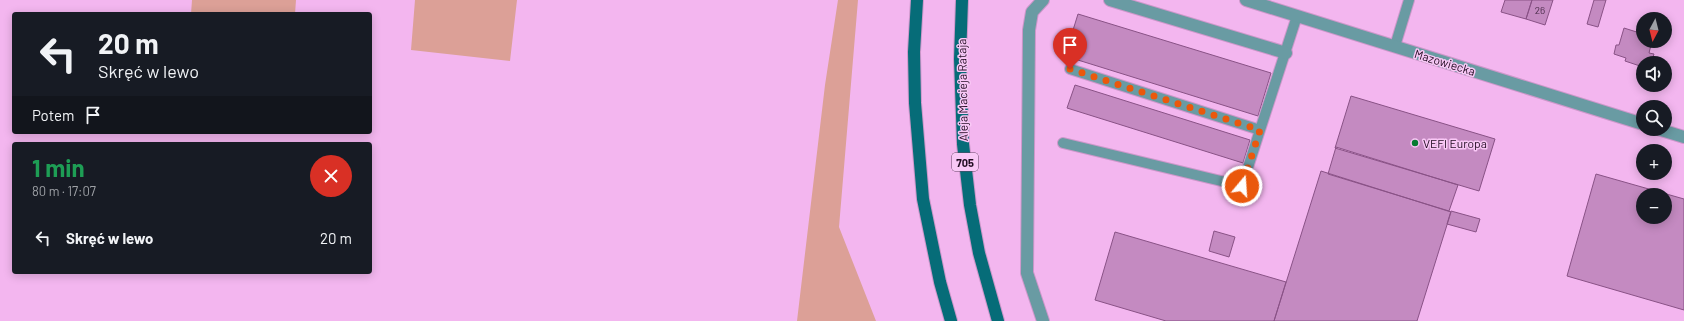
<!DOCTYPE html>
<html lang="pl">
<meta charset="utf-8">
<style>
:root{--surface:#171b24;--page:#20242c;--text:#f1f3f6;--muted:#9ea1a6}
body{margin:0;font-family:Barlow,sans-serif;background:var(--page);color:var(--text);height:100vh;display:flex;flex-direction:column;font-size:15px;white-space:nowrap}
*{box-sizing:border-box;margin:0}
p{font-size:13px;color:var(--muted)}
.icon{flex:none;width:22px;height:22px;fill:none;stroke:currentColor;stroke-width:2;stroke-linecap:round;stroke-linejoin:round}
.map{position:relative;flex:1;overflow:hidden}
.drawer{position:absolute;left:12px;top:142px;width:360px;height:132px;display:flex;flex-direction:column;background:var(--surface);border-radius:4px;box-shadow:0 2px 10px #0003}
.drawer>*{flex:none}
.banner{position:absolute;left:12px;top:12px;width:360px;height:122px;border-radius:4px;box-shadow:0 2px 10px #0003;background:#171b24;color:var(--text);overflow:hidden}
.needle{width:26px;rotate:187deg}
.fabs{position:absolute;left:1636px;top:12px;display:grid;gap:8px}
.fabs a{display:grid;place-items:center;width:36px;height:36px;border-radius:50%;background:var(--surface);box-shadow:0 2px 10px #0003;font-size:20px}
.pin{position:absolute;display:grid;place-items:center;width:34px;height:34px;color:#fff;margin:-41px -17px;border-radius:50% 50% 50% 0;rotate:-45deg;box-shadow:0 0 4px #0007}
.pin .icon{rotate:45deg}
.me{position:absolute;width:44px;margin:-22px;rotate:18deg;stroke-linejoin:round;filter:drop-shadow(0 0 3px #0008)}
.turn{display:flex;align-items:center;gap:14px;height:84px;padding:0 20px;font-size:18px}
.turn .icon{width:52px;height:52px;stroke-width:2.5}
.turn b{display:block;font-size:28px;line-height:34px}
.then{display:flex;align-items:center;height:38px;padding:0 20px;background:#0003;gap:8px;font-size:15px}
.round{display:grid;place-items:center;flex:none;width:42px;height:42px;border-radius:21px;background:var(--page)}
.summary{display:flex;align-items:center;justify-content:space-between;height:68px;padding:0 20px}
h1{font-size:24px;font-weight:700;line-height:30px;color:#1e9e55}
ul{padding:0;list-style:none}
li{display:flex;align-items:center;gap:12px;height:56px;padding:0 20px}
li div{flex:1}
li b{display:block;font-size:15px}
li em{font-style:normal}
.map>svg:first-child{display:block}
</style>
<div class="map">
<svg width="1684" height="321" viewBox="0 0 1684 321">
<rect width="100%" height="100%" fill="#f3b6ef"/>
<path fill="#dca097" d="M192 0H296L295 14H191Z
M415 0H517L510 61 411 50Z
M838 0H858L839 227 876 321H797L825 85Z"/>
<path fill="#c48ac1" stroke="#895286" fill-rule="evenodd" d="M1505 0H1532L1526 19 1501 12Z
M1532 0H1553L1545 25 1526 19Z
M1594 0H1606L1598 27 1587 24Z
M1078 14 1271 73 1258 116 1065 56Z
M1624 28 1643 34V41H1652L1649 53 1654 54 1651 63H1643V67L1625 61 1626 58 1614 54 1616 45H1619Z
M1075 85 1250 140 1243 163 1067 108Z
M1351 96 1495 139 1479 191 1335 148Z
M1336 147 1458 185 1449 211 1328 174Z
M1321 171 1451 212 1417 321H1274Z
M1596 174 1684 199V310L1567 276ZM1643 195H1665V217H1643Z
M1451 211 1480 219 1476 232 1447 224Z
M1214 231 1235 237 1229 257 1209 251Z
M1115 232 1286 282 1274 321H1166L1095 300Z"/>
<g fill="none" stroke-linecap="round" stroke-linejoin="round">
<defs>
<path id="lane" d="M1395 46 1409 0
M1070 69 1260 130 1297 16
M1063 143 1242 186 1260 130"/>
<path id="street" d="M1110 0 1286 53
M1246 0 1643 124
M1658 129 1684 137
M1043 321 1027 273 1029 30 1032 12 1043 0"/>
<path id="primary" d="M917 0 914 52 915 103 923 199 940 282 951 321
M962 0 960 59 963 144 970 205 979 253 998 321"/>
</defs>
<use href="#lane" stroke="#cd97ca" stroke-width="12"/>
<use href="#street" stroke="#cd97ca" stroke-width="14"/>
<use href="#primary" stroke="#cd97ca" stroke-width="14"/>
<use href="#lane" stroke="#699ba3" stroke-width="10"/>
<use href="#street" stroke="#699ba3" stroke-width="12"/>
<use href="#primary" stroke="#066c78" stroke-width="12"/>
</g>
<g fill="none" stroke-linecap="round" stroke-linejoin="round">
<path stroke="#ea580c" stroke-width="7" stroke-dasharray="0 12.6" d="M1070 69 1260 130 1242 186"/>
</g>
<circle fill="#057b31" stroke="#f9c8f6" stroke-width="1.5" cx="1415" cy="143" r="4"/>
<g text-anchor="middle" dominant-baseline="central" stroke-width="3" stroke-linejoin="round" paint-order="stroke">
<g font-size="10" fill="#4a2c4a">
<text x="1540" y="10">26</text>
</g>
<rect fill="#f9c8f6" stroke="#624462" stroke-width="1" x="952" y="153" width="26" height="18" rx="3"/>
<g font-size="11" font-weight="bold" fill="#220c22">
<text x="965" y="162">705</text>
</g>
<g font-size="12" fill="#220c22" stroke="#f9c8f6">
<text transform="translate(1445 62) rotate(17)">Mazowiecka</text>
<text transform="translate(962 90) rotate(-91)">Aleja Macieja Rataja</text>
</g>
<g font-size="12" fill="#220c22" stroke="#f9c8f6" text-anchor="start">
<text x="1423" y="143">VEFI Europa</text>
</g>
</g>
</svg>
<div class="fabs">
<a><svg class="needle" viewBox="-14 -14 28 28"><path d="M0-13l5 13h-10z" fill="#e53935"/><path d="M0 13l5-13h-10z" fill="#9ea1a6"/></svg></a>
<a><svg class="icon" aria-label="sound" viewBox="0 0 24 24"><path d="M4 9h4l5-4v14l-5-4H4zM17 9q2 3 0 6"/></svg></a>
<a><svg class="icon" aria-label="search" viewBox="0 0 24 24"><circle cx="10" cy="10" r="6"/><path d="M15 15l6 6"/></svg></a>
<a>+</a>
<a>−</a>
</div>
<div class="pin" style="left:1070px;top:69px;background:#d93025"><svg class="icon" aria-label="arrive" viewBox="0 0 24 24"><path d="M6 21V4h12l-3 4 3 4H6"/></svg></div>
<svg class="me" style="left:1242px;top:186px" viewBox="-20 -20 40 40"><circle r="17" fill="#ea580c" stroke="#fff" stroke-width="3"/><path d="M0-11L8 9 0 5-8 9z" fill="#fff"/></svg>
<div class="banner">
<div class="turn"><svg class="icon" aria-label="left" viewBox="0 0 24 24"><path d="M17 20v-9H6M10 6l-5 5 5 5"/></svg><div><b>20 m</b>Skręć w lewo</div></div>
<div class="then">Potem<svg class="icon" aria-label="arrive" viewBox="0 0 24 24"><path d="M6 21V4h12l-3 4 3 4H6"/></svg></div>
</div>
<section class="drawer">
<div class="summary"><div><h1>1 min</h1><p>80 m · 17:07</p></div><a class="round" style="background:#d93025;color:#fff"><svg class="icon" aria-label="close" viewBox="0 0 24 24"><path d="M6 6l12 12M18 6L6 18"/></svg></a></div>
<ul>
<li><svg class="icon" aria-label="left" viewBox="0 0 24 24"><path d="M17 20v-9H6M10 6l-5 5 5 5"/></svg><div><b>Skręć w lewo</b></div><em>20 m</em></li>
</ul>
</section>
</div>
